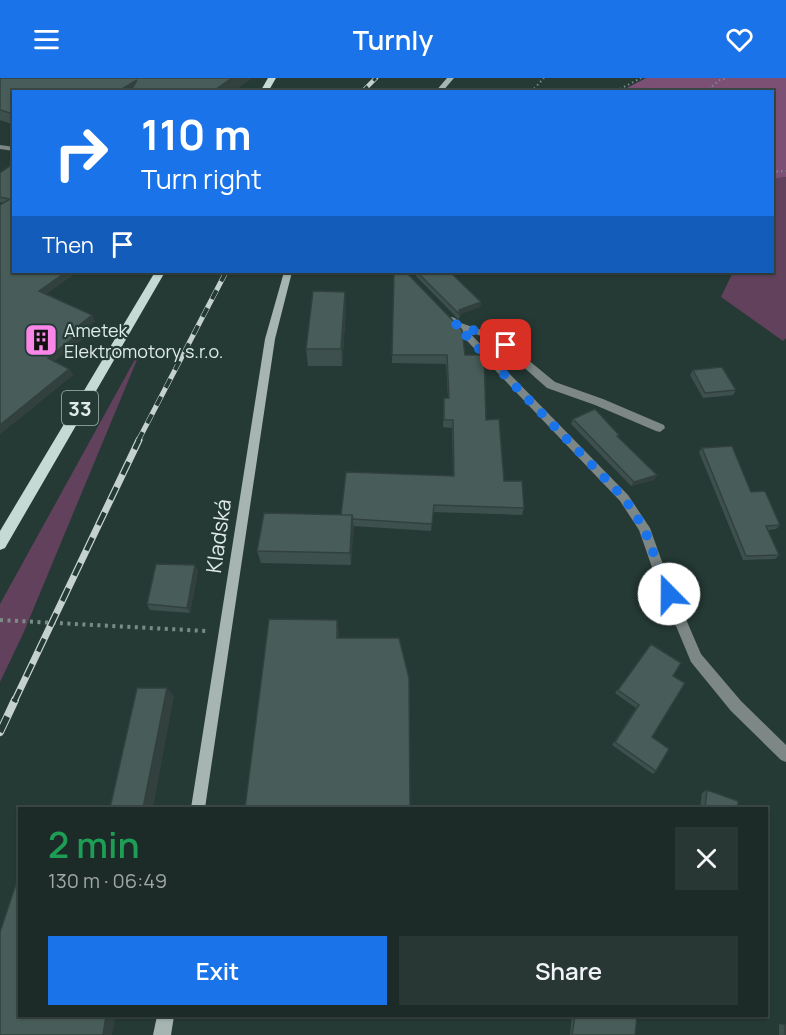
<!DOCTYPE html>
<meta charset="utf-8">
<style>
:root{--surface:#1c2b28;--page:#293734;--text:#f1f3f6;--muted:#a0a7a8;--line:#3a4745;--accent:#1a73e8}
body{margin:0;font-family:Manrope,sans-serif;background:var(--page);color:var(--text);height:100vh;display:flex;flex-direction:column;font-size:22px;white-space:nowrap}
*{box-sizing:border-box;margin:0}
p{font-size:20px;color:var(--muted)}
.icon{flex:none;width:33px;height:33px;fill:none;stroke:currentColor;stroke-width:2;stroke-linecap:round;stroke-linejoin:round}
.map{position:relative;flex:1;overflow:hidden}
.sheet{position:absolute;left:18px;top:729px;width:750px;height:210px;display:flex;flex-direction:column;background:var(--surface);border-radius:0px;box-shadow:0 2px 4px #0004,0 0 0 2px var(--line)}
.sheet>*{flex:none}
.top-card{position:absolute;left:12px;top:12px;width:762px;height:183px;border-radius:0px;box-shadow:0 2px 4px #0004,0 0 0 2px var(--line);background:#1a73e8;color:#fff;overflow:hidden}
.pin{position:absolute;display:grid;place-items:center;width:51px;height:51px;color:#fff;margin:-26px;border-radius:12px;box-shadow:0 3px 9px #0006}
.me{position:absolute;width:66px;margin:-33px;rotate:338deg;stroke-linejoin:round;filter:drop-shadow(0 0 4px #0008)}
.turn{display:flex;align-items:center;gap:21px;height:126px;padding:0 30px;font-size:27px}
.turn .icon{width:78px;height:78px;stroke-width:2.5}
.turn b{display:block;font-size:42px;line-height:51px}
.then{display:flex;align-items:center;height:57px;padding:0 30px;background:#0003;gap:12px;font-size:22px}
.round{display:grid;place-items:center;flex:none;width:63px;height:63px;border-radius:0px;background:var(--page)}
.head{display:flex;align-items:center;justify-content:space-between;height:102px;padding:0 30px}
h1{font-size:36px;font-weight:600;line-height:45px;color:#1e9e55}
.cta{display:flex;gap:12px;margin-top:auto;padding:12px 30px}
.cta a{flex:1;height:69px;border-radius:0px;background:var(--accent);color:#fff;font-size:24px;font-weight:600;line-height:69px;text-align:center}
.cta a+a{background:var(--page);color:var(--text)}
header{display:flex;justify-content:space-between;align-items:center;height:78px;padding:0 30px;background:var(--accent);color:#fff;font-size:27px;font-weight:600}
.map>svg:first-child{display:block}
</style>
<header><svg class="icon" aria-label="menu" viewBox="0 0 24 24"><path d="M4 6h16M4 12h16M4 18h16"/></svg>Turnly<svg class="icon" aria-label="heart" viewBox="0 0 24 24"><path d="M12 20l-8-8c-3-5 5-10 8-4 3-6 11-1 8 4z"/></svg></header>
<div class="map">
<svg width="786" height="957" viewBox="0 0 786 957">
<rect width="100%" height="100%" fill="#253935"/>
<path fill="#61415b" d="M786 99V260L783 263 721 219 733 194H772L773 101Z
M144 265 23 556 0 604V526Z"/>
<path fill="#7b5074" d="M646 0H786V99L773 101 772 14 621 13Z"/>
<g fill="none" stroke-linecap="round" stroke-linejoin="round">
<path stroke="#7b8b88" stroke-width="2" stroke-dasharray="1.5 3" stroke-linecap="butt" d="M620 11 641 0
M531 14 544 0
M705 14 720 2 727 0
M772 94 786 93"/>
<path stroke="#7b8b88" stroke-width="4" stroke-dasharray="3 4.5" stroke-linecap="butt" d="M0 542 206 553"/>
<path fill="#7d8785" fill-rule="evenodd" d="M0 67 14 69V73L0 71Z
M455 243 499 258 555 304 603 321 664 347 665 350 660 354 656 353 595 327 547 310 493 262 452 248 450 246Z"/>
<path fill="#7d8785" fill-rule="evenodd" d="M452 239 455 240 628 417 650 450 666 495 701 576 741 623 786 667V684L781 682 731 633 691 584 654 495 639 452 620 423 449 244V240Z"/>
<path fill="#a6b5b2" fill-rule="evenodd" d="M447 0H454L442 14H435Z
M284 194H292L275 261 205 730H191L265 261Z
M157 938H174L171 957H153Z"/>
<path fill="#c5d9d5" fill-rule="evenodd" d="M268 0H276L268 14H260Z
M155 194H165L5 470 0 472V453Z"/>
<defs>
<path id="rail-far3" d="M362 14 376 0"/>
<path id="rail-far2" d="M138 363 226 194"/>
<path id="rail-far1" d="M14 624 139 362"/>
<path id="rail" d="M0 654 15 622"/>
</defs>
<use href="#rail-far3" stroke="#c4d1ce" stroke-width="4.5"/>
<use href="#rail-far2" stroke="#c4d1ce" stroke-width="5"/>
<use href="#rail-far1" stroke="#c4d1ce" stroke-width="7"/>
<use href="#rail" stroke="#c4d1ce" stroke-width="8"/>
<use href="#rail-far3" stroke="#253935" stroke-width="3" stroke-dasharray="8" stroke-linecap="butt"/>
<use href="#rail-far2" stroke="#253935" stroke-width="4" stroke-dasharray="10" stroke-linecap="butt"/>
<use href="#rail-far1" stroke="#253935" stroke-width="4.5" stroke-dasharray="14" stroke-linecap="butt"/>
<use href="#rail" stroke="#253935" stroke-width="6" stroke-dasharray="17" stroke-linecap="butt"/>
</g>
<path fill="#3e504d" d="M0 0H252L232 14H14V47L0 42Z
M14 85V194H77L46 216 95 243 83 253 86 258 54 283 69 291 73 297 0 356 4 125 0 124V95Z
M394 194 465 277 486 342 504 403 524 430 522 437 433 434 431 453 353 448 351 487 261 485 257 473 341 437 453 398 452 350 443 349 444 320H448L446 286 392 285Z
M416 194 481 224 480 229 460 236 459 242 416 198Z
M346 231 342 288H308L306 271Z
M693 292 736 312 733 317 703 320 690 297Z
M573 341 619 357 618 359 657 397 654 402 631 408 571 346Z
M702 370 751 414 780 447 776 451 768 452 779 477 775 481 743 482 699 374Z
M198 493 190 535 150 532 147 526Z
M651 566 673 598 652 659 656 693 653 696 612 667 636 630 615 615Z
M707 712 738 730H700L702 715Z
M572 938H637L635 957H570Z
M779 946 786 947V957H779Z"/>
<path fill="#32413e" d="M232 0H252L232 14H212Z
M137 2 141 14H117Z
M66 194H77L42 219 39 213Z
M345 214 346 231 342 288 341 271Z
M481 224 480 229 459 237V232Z
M92 237 95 243 83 253 86 258 51 286 48 280 77 249Z
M69 291 73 297 0 356V347Z
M657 397 654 402 631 408 634 404Z
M352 437 354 449 351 487 350 475Z
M195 487 198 493 190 535 187 530Z
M337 542 339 554V571L337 560Z
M167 610 174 618 153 730H143Z
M106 938H116L112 957H103Z"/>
<path fill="#485d59" stroke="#32413e" stroke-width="1.5" d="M0 0H232L212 14H130L137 2 117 14H14V35L13 36 0 32Z
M14 85V194H66L39 213 92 237 77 249 83 252 48 280 69 291 0 347V127L10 121 0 119V95Z
M394 194H406L462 252 465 277H484L486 342 499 341 504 403H522L524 430 434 427 432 446 353 441 352 437H341L346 394 454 398 453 342H444V320H449L447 277H392Z
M417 194H450L481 224 459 232 460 237Z
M313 213 345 214 341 271H306Z
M722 289 736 312 705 315 693 292Z
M595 331 619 357 617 358 657 397 634 404 573 341Z
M732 368 751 414 765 413 780 447 766 448 779 477 746 478 702 370Z
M264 435 352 437 350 475 257 473Z
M156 486 195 487 187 530 147 526Z
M269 541 337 542V560H399L409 600 410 730H245Z
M651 566 681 585 673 598 685 605 652 659 669 671 656 693 615 664 639 627 618 612Z
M137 610H167L143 730H110Z
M707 712 738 723V730H705Z
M18 800H20V938H106L103 957H0V854Z
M575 938H637L635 957H572Z
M785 947H786V957H785Z"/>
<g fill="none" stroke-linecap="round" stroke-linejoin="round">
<path stroke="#1a73e8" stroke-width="10" stroke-dasharray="0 18" d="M506 267 496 260 455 246 624 420 644 450 669 516"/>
</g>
<defs>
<symbol id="building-square" viewBox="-11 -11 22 22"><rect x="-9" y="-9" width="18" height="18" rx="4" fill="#f987e8" stroke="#253935"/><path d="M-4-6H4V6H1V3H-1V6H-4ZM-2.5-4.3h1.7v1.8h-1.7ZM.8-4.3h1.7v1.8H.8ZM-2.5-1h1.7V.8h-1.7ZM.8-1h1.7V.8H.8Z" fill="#111"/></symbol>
</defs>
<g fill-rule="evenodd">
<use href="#building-square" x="22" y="243" width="38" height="38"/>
</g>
<g text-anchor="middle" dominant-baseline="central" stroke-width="4.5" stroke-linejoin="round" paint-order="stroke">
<g font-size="18" fill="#dfebe8" stroke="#253935" text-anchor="start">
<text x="64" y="252">Ametek<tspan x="64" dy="21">Elektromotory s.r.o.</tspan></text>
</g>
<rect fill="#253935" stroke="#a7b6b2" stroke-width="1.5" x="62" y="313" width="36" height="34" rx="4.5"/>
<g font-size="20" font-weight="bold" fill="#dfebe8">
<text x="80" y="330">33</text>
</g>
<g font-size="21" fill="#dfebe8" stroke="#253935">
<text transform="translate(218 458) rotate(-82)">Kladská</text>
</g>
</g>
</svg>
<div class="pin" style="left:506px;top:267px;background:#d93025"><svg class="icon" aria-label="arrive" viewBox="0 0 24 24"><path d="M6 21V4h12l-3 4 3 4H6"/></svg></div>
<svg class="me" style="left:669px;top:516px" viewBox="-20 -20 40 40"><circle r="19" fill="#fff"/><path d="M0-13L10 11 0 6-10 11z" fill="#1a73e8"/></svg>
<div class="top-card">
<div class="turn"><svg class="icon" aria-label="right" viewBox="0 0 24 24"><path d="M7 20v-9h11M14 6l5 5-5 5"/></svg><div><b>110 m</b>Turn right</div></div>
<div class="then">Then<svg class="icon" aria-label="arrive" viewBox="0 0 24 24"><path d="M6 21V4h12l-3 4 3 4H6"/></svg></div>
</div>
<section class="sheet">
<div class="head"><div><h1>2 min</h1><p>130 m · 06:49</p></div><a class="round"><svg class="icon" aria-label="close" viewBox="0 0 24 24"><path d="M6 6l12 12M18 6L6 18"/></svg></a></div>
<div class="cta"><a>Exit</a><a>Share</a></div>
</section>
</div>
